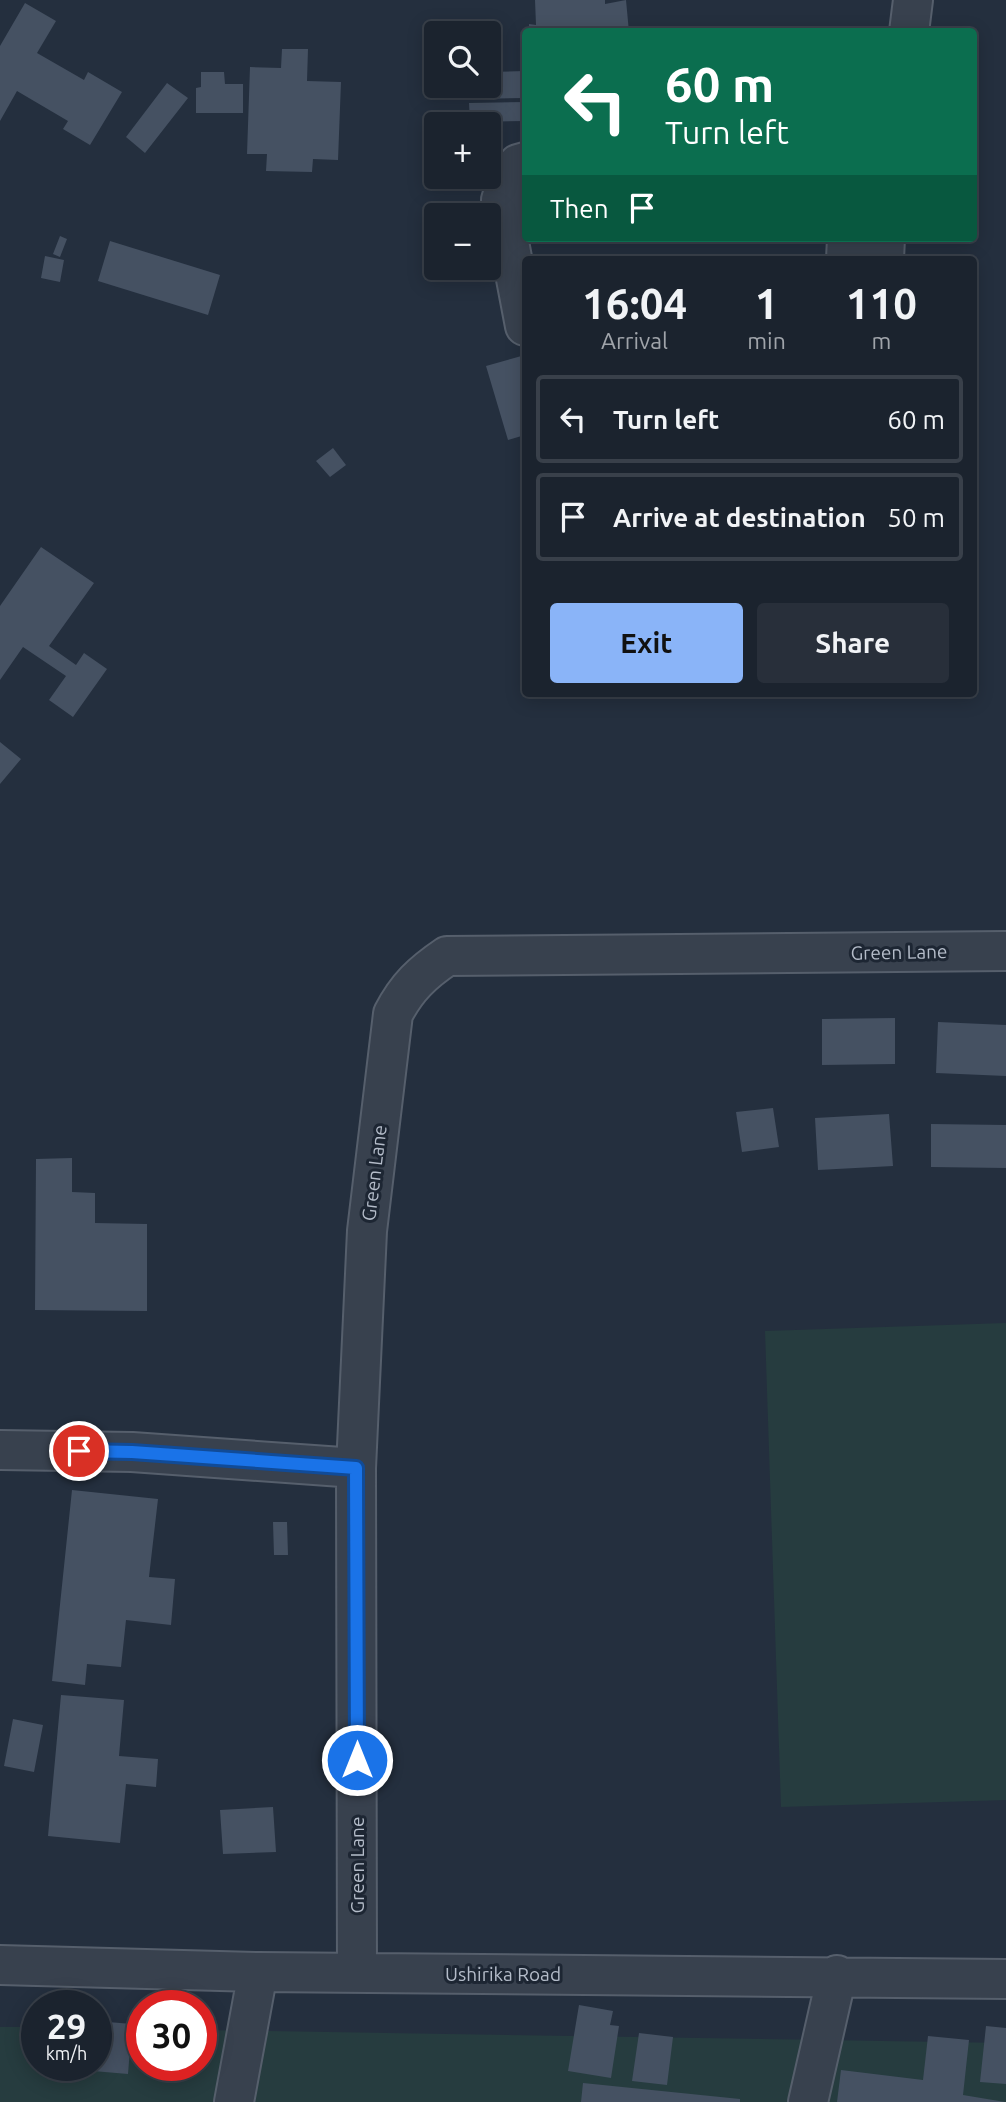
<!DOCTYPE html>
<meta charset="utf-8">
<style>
:root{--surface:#1b232e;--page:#282f3a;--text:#f1f3f6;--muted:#a0a4aa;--line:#39404a;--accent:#8ab4f8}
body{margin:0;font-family:Ubuntu,sans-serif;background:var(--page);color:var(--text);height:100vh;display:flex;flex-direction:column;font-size:26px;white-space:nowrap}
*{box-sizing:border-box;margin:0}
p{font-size:23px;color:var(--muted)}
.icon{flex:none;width:38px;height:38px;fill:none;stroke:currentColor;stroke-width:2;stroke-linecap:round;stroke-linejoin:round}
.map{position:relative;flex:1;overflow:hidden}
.panel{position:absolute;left:522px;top:256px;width:455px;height:441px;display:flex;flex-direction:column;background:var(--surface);border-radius:7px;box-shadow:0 4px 18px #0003,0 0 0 2px var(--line)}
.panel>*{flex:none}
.banner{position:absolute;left:522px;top:28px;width:455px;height:214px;border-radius:7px;box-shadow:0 4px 18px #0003,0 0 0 2px var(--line);background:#0b6e4f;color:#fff;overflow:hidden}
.fabs{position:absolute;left:424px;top:21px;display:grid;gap:14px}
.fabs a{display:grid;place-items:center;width:77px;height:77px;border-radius:7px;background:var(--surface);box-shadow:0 4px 18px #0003,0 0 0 2px var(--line);font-size:35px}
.speed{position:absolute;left:21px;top:1990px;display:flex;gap:14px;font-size:35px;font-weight:700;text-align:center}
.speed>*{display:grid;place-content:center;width:91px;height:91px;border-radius:50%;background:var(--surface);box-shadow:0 4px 18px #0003,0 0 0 2px var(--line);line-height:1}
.speed small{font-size:18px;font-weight:400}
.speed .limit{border:10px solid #d22;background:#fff;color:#111}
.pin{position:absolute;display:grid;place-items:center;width:60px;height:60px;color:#fff;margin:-30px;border:4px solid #fff;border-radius:50%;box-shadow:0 2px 7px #0007}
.me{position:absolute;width:77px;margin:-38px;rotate:0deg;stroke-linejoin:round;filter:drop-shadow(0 0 5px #0008)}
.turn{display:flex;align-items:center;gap:24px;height:147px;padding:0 28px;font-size:32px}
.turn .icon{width:91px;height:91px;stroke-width:2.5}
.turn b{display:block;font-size:49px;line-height:60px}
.then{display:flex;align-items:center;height:66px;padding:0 28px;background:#0003;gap:14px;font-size:26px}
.eta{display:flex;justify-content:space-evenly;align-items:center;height:119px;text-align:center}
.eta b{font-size:42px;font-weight:600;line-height:49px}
.cta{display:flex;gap:14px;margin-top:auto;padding:14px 28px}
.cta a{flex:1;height:80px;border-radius:7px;background:var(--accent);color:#111;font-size:28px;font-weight:600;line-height:80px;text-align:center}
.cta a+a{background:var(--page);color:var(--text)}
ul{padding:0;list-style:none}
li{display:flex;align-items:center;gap:21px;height:88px;margin:0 14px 10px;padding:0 14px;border:4px solid var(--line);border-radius:7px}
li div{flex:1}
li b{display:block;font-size:26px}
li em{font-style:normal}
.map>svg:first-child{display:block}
</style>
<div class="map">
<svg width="1006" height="2102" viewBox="0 0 1006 2102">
<rect width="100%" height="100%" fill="#242f3e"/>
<path fill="#263c3f" d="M1006 1323V1800L781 1807 765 1331Z
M0 2027H37V2065H96V2028L142 2029V2065H201V2030L1006 2043V2102H0Z"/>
<path fill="#455162" d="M535 0H605V4L626 0 629 32H529V24L536 25Z
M25 3 56 21 37 53 84 80 88 72 122 92 90 145 63 129 68 121 17 91 0 121V46Z
M282 49H308L307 81 341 82 338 160 313 159 312 172 266 171 267 154H247L250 67 281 68Z
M525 71V98L472 99V86H488V72Z
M201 72H224L225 84H243V113H196V88L201 87Z
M167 83 188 98 145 153 126 137Z
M525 102V121L470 122 469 103Z
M60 236 67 239 60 257 53 254Z
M110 241 220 275 208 315 98 281Z
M45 256 64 260 60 282 41 278Z
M525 355V435L508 440 486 366Z
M333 448 346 465 330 477 316 461Z
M41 547 94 583 49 646 76 665 84 653 107 669 73 717 49 700 66 676 23 647 0 680V606Z
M0 742 21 759 0 784Z
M895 1018V1064L822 1065V1019Z
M938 1022 1006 1025V1076L936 1073Z
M773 1108 779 1147 742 1152 736 1112Z
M889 1114 893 1166 818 1170 815 1118Z
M931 1124 1006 1125V1168L931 1167Z
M72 1158V1192L95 1193V1223L147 1224V1311L35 1310 36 1159Z
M72 1490 158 1499 149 1577 175 1579 171 1625 126 1620 121 1667 87 1664 85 1685 52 1681Z
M273 1522H287L288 1555H274Z
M61 1695 124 1700 119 1756 158 1759 156 1787 126 1784 120 1843 48 1836Z
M13 1719 43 1725 34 1772 4 1766Z
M273 1807 276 1852 223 1854 220 1810Z
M579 2005 613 2011 610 2025 619 2026 611 2078 568 2071Z
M96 2021 132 2024 128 2074 58 2068V2065H96Z
M986 2026 1006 2028V2084L980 2082Z
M639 2033 673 2037 667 2085 632 2081Z
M928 2036 969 2040 963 2095 1005 2102H837L841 2070 923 2080Z
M583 2083 740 2099V2102H581Z"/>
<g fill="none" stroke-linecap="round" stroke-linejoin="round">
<defs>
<path id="minor" d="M909 32 913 0
M525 162 518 164 507 182 501 200 525 326
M846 259 847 238
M884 259 885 238
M0 1450 132 1452 356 1468
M0 1965 258 1972 1006 1979
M357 1973 356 1468 367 1231 393 1014C407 987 422 973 447 956L1006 951
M234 2102 258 1972
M808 2102 837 1975"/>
</defs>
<use href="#minor" stroke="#565f6c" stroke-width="42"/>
<use href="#minor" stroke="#38414e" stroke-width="38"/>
</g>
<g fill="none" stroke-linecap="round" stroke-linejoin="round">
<defs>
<path id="route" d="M79 1451 132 1452 356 1468 357 1760"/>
</defs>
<use href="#route" stroke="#114b97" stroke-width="18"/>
<use href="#route" stroke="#1a73e8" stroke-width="12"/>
</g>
<g text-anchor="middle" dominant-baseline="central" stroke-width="6" stroke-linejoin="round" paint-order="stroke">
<g font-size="19" fill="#b4bcc9" stroke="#1d2633">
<text transform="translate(899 952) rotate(-1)">Green Lane</text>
<text transform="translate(374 1173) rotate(-83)">Green Lane</text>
<text transform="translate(357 1865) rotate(-90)">Green Lane</text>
<text x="503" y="1974">Ushirika Road</text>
</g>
</g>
</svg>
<div class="fabs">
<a><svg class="icon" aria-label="search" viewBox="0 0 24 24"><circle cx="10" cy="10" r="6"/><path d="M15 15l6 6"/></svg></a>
<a>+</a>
<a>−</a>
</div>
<div class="speed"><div>29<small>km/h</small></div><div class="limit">30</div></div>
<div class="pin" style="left:79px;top:1451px;background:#d93025"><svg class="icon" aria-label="arrive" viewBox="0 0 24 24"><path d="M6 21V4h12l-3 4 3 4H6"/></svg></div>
<svg class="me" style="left:357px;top:1760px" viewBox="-20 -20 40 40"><circle r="17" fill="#1a73e8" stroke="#fff" stroke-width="3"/><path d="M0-11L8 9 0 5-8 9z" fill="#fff"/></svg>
<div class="banner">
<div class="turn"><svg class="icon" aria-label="left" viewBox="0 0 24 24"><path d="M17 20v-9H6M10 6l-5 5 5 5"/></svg><div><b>60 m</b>Turn left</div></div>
<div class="then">Then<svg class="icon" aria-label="arrive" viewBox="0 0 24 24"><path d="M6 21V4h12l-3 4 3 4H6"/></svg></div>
</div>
<section class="panel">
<div class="eta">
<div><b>16:04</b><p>Arrival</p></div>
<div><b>1</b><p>min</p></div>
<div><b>110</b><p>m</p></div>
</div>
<ul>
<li><svg class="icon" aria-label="left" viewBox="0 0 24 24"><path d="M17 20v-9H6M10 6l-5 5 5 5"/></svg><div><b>Turn left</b></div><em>60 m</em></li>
<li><svg class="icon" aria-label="arrive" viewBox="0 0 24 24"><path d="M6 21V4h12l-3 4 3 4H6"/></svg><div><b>Arrive at destination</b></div><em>50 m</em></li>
</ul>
<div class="cta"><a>Exit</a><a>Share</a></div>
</section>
</div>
